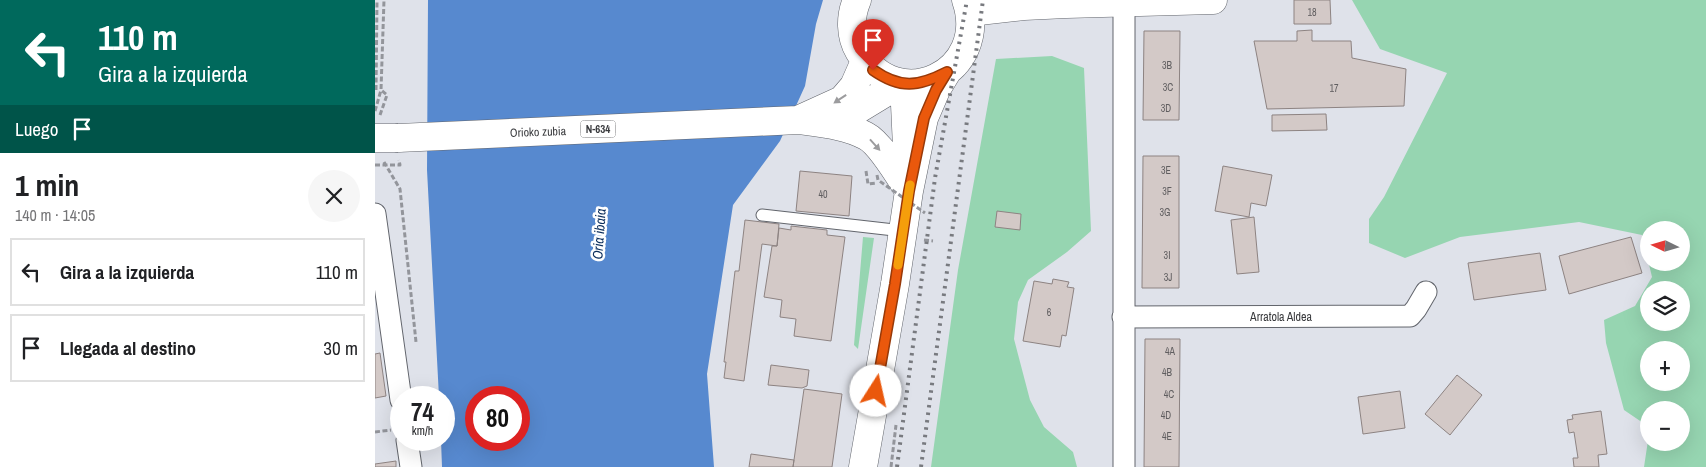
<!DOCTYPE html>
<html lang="es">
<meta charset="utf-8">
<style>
:root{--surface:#fff;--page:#f6f6f6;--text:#202124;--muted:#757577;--line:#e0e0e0}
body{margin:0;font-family:"Archivo Narrow",sans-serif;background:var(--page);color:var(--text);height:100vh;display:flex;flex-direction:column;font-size:19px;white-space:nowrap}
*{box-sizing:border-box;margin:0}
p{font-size:16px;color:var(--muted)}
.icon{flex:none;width:28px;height:28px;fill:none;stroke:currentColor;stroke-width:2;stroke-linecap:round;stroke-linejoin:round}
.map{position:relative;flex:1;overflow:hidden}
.panel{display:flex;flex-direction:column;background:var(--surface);width:375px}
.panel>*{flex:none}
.guide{background:#00695c;color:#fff;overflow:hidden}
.needle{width:32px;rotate:275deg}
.buttons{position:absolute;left:1265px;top:221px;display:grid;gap:10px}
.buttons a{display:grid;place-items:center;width:50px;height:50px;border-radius:50%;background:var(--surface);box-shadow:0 5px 20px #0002;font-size:25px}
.speed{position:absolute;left:15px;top:386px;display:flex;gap:10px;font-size:25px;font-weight:700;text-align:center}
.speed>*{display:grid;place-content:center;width:65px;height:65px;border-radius:50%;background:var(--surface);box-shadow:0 5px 20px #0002;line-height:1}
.speed small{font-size:12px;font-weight:400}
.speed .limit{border:8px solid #d22;background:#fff;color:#111}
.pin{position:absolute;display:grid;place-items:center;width:42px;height:42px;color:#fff;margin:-51px -21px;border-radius:50% 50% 50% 0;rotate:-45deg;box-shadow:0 0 5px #0007}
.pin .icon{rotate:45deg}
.me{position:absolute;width:55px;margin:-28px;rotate:10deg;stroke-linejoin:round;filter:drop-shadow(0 0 4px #0008)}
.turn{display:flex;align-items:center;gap:18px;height:105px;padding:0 15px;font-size:22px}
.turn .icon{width:65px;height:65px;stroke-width:2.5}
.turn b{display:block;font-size:35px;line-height:42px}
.then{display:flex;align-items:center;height:48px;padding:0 15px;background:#0003;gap:10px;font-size:19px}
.round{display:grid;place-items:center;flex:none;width:52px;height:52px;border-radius:26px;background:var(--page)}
.head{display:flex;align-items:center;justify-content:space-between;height:85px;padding:0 15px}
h1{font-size:30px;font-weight:700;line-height:38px}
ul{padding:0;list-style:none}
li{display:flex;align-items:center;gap:15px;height:68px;margin:0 10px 8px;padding:0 5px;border:2px solid var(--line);border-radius:0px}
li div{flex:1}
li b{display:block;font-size:19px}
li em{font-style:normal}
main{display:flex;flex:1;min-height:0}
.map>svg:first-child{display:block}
</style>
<main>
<section class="panel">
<div class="guide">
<div class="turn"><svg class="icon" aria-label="left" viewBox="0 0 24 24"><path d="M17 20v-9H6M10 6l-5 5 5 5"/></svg><div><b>110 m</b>Gira a la izquierda</div></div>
<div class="then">Luego<svg class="icon" aria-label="arrive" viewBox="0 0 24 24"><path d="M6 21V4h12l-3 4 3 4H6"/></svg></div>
</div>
<div class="head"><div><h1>1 min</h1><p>140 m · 14:05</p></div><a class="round"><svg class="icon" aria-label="close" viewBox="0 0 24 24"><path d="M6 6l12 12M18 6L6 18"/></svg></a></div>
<ul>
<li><svg class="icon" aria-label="left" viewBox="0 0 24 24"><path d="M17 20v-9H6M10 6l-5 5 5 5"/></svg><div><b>Gira a la izquierda</b></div><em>110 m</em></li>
<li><svg class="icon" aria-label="arrive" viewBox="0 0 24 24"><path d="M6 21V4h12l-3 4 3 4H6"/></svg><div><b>Llegada al destino</b></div><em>30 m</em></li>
</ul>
</section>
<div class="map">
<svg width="1331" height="467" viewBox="0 0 1331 467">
<rect width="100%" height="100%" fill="#dfe2ea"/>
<path fill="#96d5b1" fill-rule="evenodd" d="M977 0H1331V467H1269L1274 434V442H1306V410H1274V427L1249 410 1231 343 1229 320 1260 306 1277 277 1267 235 1204 222 1085 237 1030 258 994 243V219L1009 197 1072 73 1005 49ZM1274 230H1306V262H1274ZM1274 290H1306V322H1274ZM1274 350H1306V382H1274Z
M677 56 709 68 716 231 692 252 653 280 643 302 639 339 655 400 669 427 698 452 702 467H556L583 270 621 59Z
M488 237 499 238 483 349 479 345Z"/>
<path fill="#5789cf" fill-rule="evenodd" d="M53 0H448L441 24 430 86 405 141 358 205 332 374 339 467H67L66 440H69V398L64 397 52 170ZM101 398H144V440H101Z"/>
<path fill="#d3c9c7" stroke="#8d8382" d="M919 0H955L956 24H919Z
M937 30V41H976L977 58 1031 69 1029 106 892 109 879 41H922V31Z
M769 31H805L804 120H768Z
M951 114 952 130 897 131V115Z
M768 156H804V288H767Z
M848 166 897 175 891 206 876 203 874 217 840 211Z
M425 171 477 176 474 216 421 211Z
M622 211 646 214 645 230 620 227Z
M879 217 884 272 862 274 856 220Z
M370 220 404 224 402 246 387 244 369 381 349 378 351 362H349L360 271H364Z
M416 226 452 230V235L470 237 456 341 419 336 421 319 405 317 407 300 389 297 397 246H402L404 228 416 230Z
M1256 237 1267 273 1194 294 1184 256Z
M1165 253 1171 290 1099 300 1093 263Z
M678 279 694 282 692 287 699 288 691 336 687 335 685 347 648 341 659 281 677 284Z
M770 339H805L804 467H769Z
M5 353 11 396 0 398V354Z
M396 365 434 370 432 386 427 388 393 385Z
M1082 375 1107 395 1075 435 1050 414Z
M429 389 467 394 457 467H418Z
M1025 391 1030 428 988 434 983 397Z
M1226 411 1232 454 1223 455 1224 467H1199L1198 458H1203L1199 432 1194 433 1192 420 1198 419 1197 415Z
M376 454 419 460 418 467H374Z
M21 461V467H0V464Z"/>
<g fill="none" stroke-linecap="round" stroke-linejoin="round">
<defs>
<path id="lane" d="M387 215 528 231"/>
<path id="street" d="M749 3V467
M0 214 26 400
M748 317 1035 316 1041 309 1051 292
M32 440 36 467"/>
<path id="secondary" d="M595 12 649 6 691 4 838 0"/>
<path id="highway" d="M482 0C475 16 475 36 484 51 522 117 616 73 591 0
M529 83 532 147
M423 120 467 100 479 86 490 61
M457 125 508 94 521 82
M23 138 423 120C445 123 471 125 491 136 505 143 525 177 534 191
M488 467 520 284 534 191 549 118 561 90 572 72"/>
</defs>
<use href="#lane" stroke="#62656c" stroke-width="13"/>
<use href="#street" stroke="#62656c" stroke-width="23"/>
<use href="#secondary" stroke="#62656c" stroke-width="29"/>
<use href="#highway" stroke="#62656c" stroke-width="29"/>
<path stroke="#93959b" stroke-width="3" stroke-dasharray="5 2.5" stroke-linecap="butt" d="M1 90 2 0
M0 111 6 90
M5 115 12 95 6 90 9 0
M9 162 25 189 41 342
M0 165H25L24 160
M491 171 493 184 501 183
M549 240 558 241
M0 432 16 430
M516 467 521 425"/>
<use href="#lane" stroke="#fff" stroke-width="11"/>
<use href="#street" stroke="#fff" stroke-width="21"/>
<use href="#secondary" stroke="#fff" stroke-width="28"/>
<use href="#highway" stroke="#fff" stroke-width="28"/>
<path stroke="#787a7f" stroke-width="4" stroke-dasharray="2.5 5" stroke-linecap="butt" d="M522 467 560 178 592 0
M546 467 608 0"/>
<defs>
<path id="highway-bridge" d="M0 138H23"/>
</defs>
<use href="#highway-bridge" stroke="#62656c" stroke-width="29" stroke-linecap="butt"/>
<path stroke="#93959b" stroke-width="3" stroke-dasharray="5 2.5" stroke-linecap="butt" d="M502 175 503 180 550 213"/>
<use href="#highway-bridge" stroke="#fff" stroke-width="28"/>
</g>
<defs><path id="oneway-solid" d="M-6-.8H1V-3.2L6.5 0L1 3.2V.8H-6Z" transform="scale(1.25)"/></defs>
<g fill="#9c9c9e">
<use href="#oneway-solid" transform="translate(465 99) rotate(146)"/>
<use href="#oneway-solid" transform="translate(500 145) rotate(48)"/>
</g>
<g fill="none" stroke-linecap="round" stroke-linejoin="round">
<defs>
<path id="route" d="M498 70C525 89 543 87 572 72L561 90 549 118 534 191 520 284 501 391"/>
</defs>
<use href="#route" stroke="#983908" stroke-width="12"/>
<use href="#route" stroke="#ea580c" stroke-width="9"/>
<path stroke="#f59e0b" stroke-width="9" d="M523 265 535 185"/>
</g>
<g text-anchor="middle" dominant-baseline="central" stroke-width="5" stroke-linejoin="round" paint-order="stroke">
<g font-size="10" fill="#605e60">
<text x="937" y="12">18</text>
<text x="792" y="65">3B</text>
<text x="793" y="87">3C</text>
<text x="959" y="88">17</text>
<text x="791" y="108">3D</text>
<text x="791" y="170">3E</text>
<text x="792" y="191">3F</text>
<text x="448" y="194">40</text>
<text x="790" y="212">3G</text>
<text x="792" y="255">3I</text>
<text x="793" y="277">3J</text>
<text x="674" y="312">6</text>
<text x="795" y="351">4A</text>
<text x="792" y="372">4B</text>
<text x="794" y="394">4C</text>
<text x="791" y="415">4D</text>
<text x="792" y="436">4E</text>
</g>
<rect fill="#fff" stroke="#747577" stroke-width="1" x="205.5" y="120.5" width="35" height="17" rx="4"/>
<g font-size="11" font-weight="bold" fill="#393a3d">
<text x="223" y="129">N-634</text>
</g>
<g font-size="12" fill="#393a3d" stroke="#fff">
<text transform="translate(163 132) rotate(-2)">Orioko zubia</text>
<text x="906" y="317">Arratola Aldea</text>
</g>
<g font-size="14" font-style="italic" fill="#0d2f5d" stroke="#fff">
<text transform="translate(224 234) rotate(-86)">Oria ibaia</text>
</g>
</g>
</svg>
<div class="buttons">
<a><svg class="needle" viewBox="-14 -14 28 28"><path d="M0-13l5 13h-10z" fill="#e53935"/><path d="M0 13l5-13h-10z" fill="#757577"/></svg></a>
<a><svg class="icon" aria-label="layers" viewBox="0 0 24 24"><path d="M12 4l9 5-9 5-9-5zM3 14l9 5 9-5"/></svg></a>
<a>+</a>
<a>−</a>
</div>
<div class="speed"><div>74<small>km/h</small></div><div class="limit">80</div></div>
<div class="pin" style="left:498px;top:70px;background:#d93025"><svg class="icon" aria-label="arrive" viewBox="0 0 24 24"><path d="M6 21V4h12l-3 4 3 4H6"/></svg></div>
<svg class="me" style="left:501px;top:391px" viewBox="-20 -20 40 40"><circle r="19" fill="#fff"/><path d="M0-13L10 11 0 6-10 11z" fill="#ea580c"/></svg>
</div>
</main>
